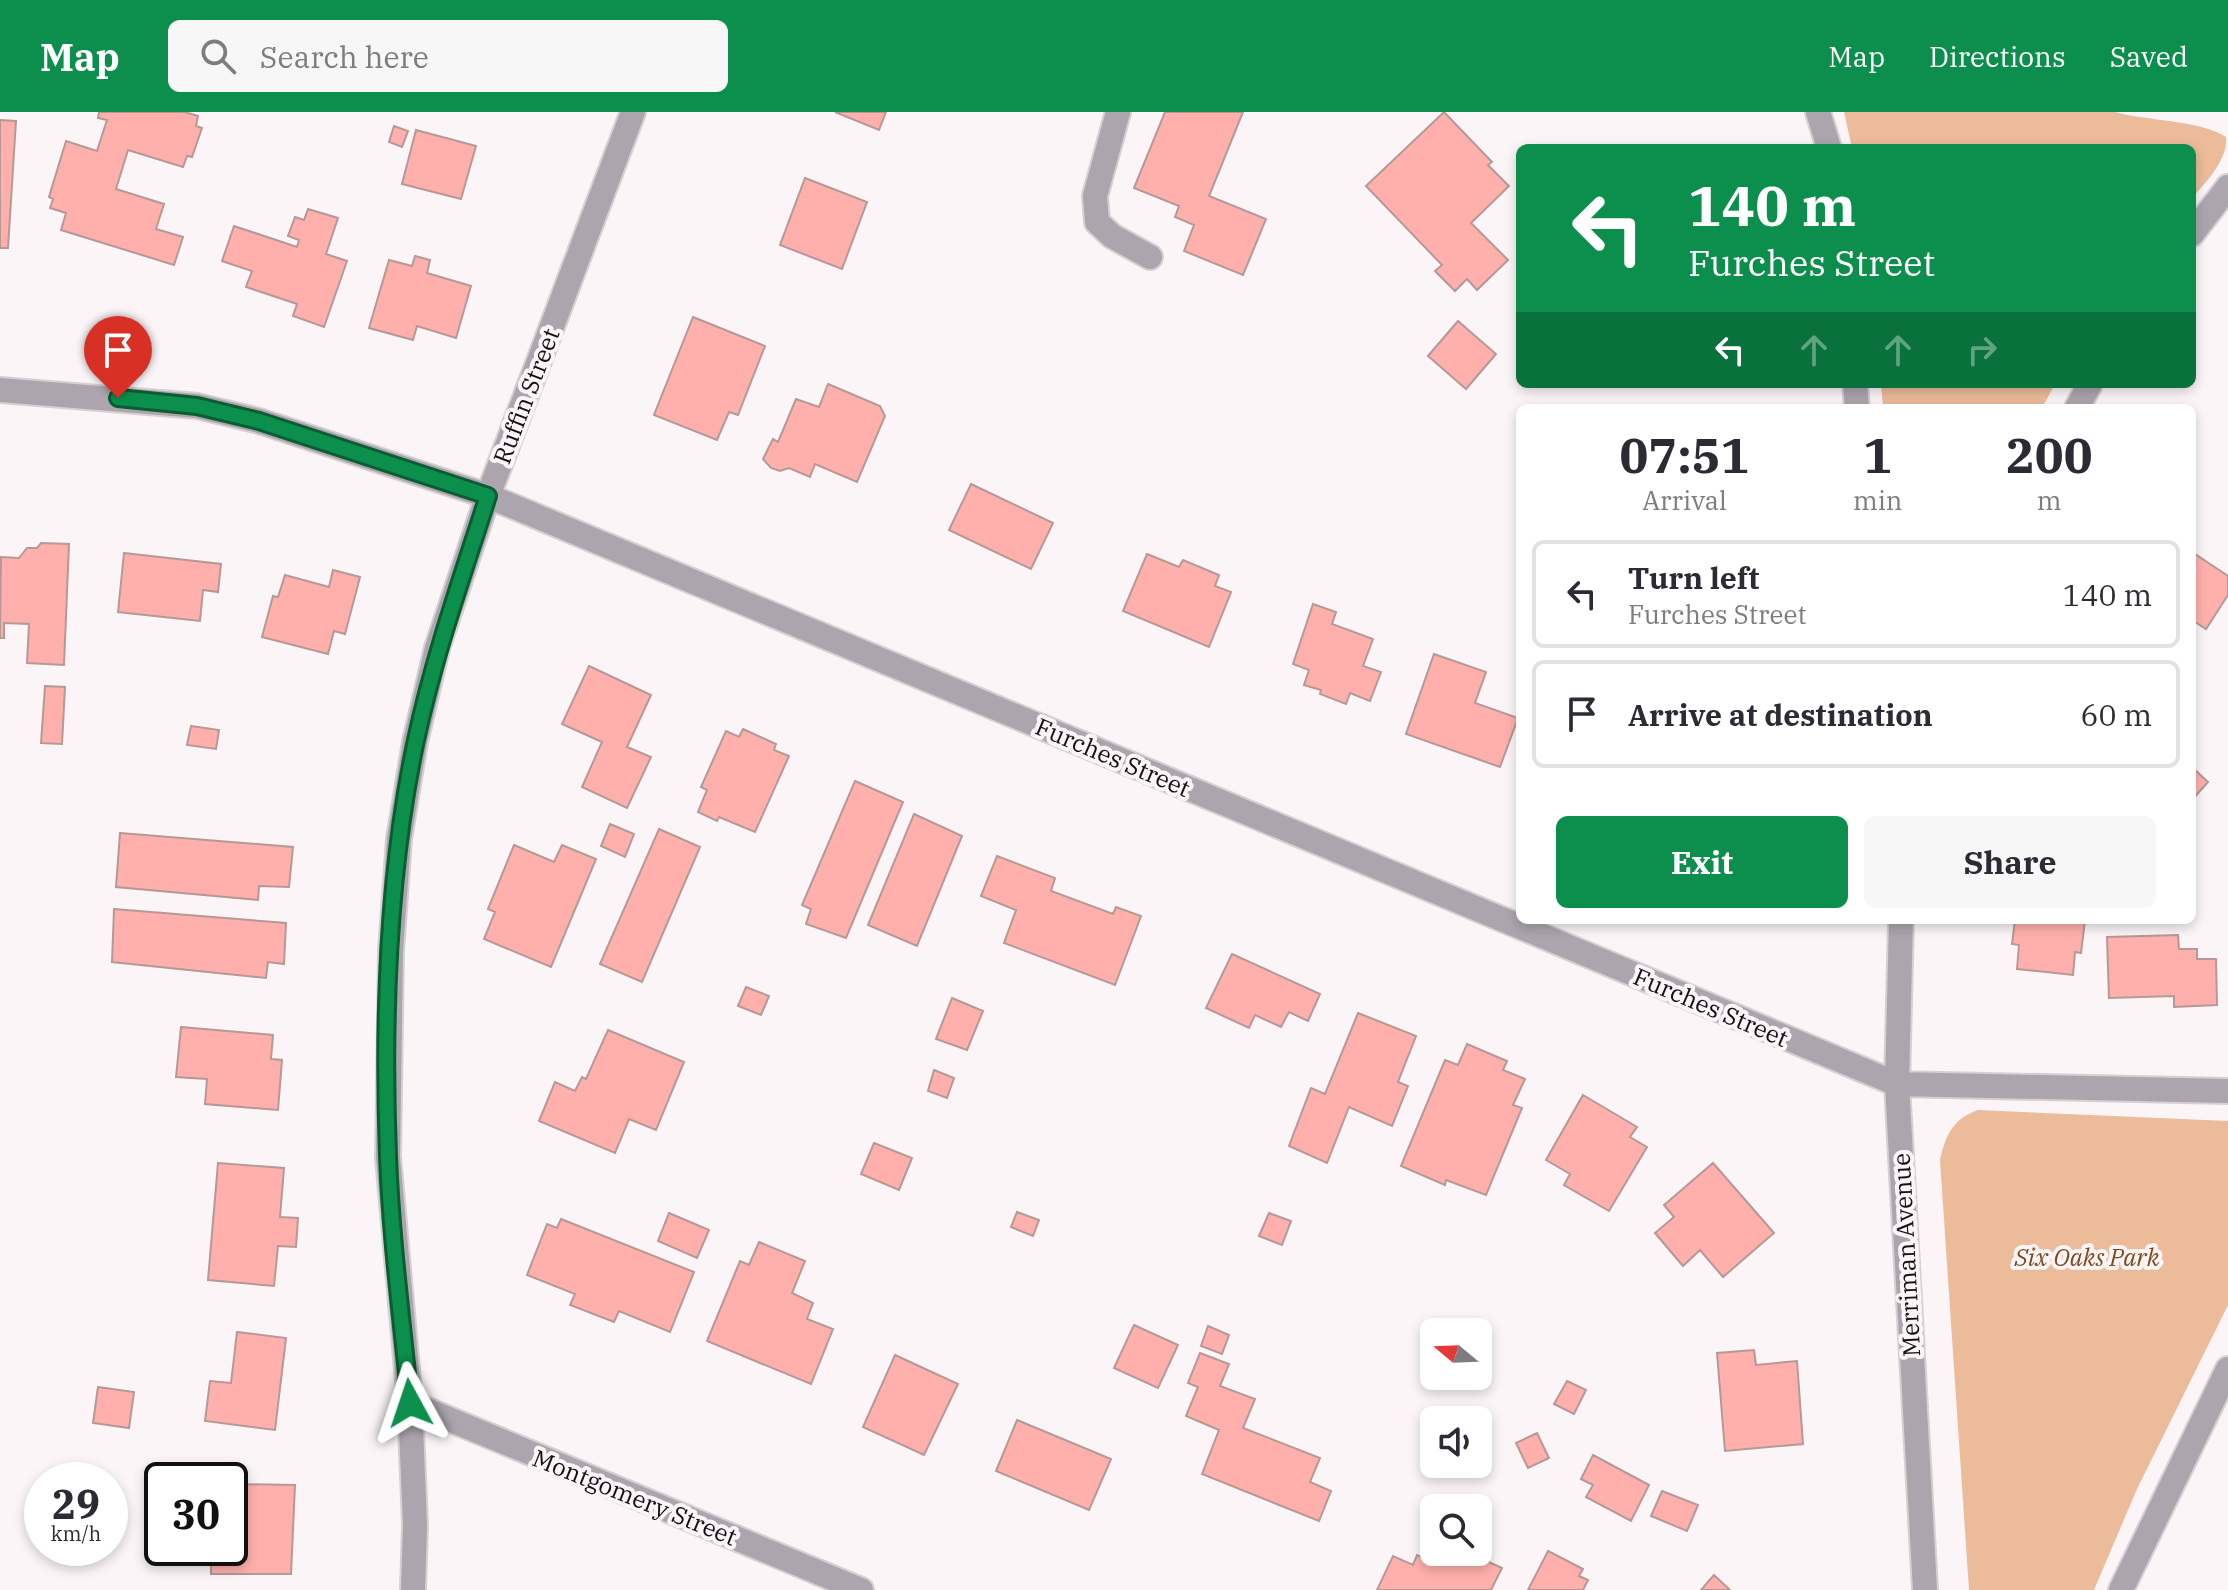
<!DOCTYPE html>
<style>
:root{--surface:#fff;--page:#f7f7f7;--text:#2b2b33;--muted:#7c7c81;--line:#e1e1e2;--accent:#0c8f4c}
body{margin:0;font-family:"IBM Plex Serif",serif;background:var(--page);color:var(--text);height:100vh;display:flex;flex-direction:column;font-size:30px;white-space:nowrap}
*{box-sizing:border-box;margin:0}
p{font-size:26px;color:var(--muted)}
.icon{flex:none;width:44px;height:44px;fill:none;stroke:currentColor;stroke-width:2;stroke-linecap:round;stroke-linejoin:round}
.map{position:relative;flex:1;overflow:hidden}
.drawer{position:absolute;left:1516px;top:292px;width:680px;height:520px;display:flex;flex-direction:column;background:var(--surface);border-radius:12px;box-shadow:0 4px 12px #0003}
.drawer>*{flex:none}
.guide{position:absolute;left:1516px;top:32px;width:680px;height:244px;border-radius:12px;box-shadow:0 4px 12px #0003;background:#0c8f4c;color:#fff;overflow:hidden}
.needle{width:52px;rotate:289deg}
.buttons{position:absolute;left:1420px;top:1206px;display:grid;gap:16px}
.buttons a{display:grid;place-items:center;width:72px;height:72px;border-radius:12px;background:var(--surface);box-shadow:0 4px 12px #0003;font-size:40px}
.speed{position:absolute;left:24px;top:1350px;display:flex;gap:16px;font-size:40px;font-weight:700;text-align:center}
.speed>*{display:grid;place-content:center;width:104px;height:104px;border-radius:50%;background:var(--surface);box-shadow:0 4px 12px #0003;line-height:1}
.speed small{font-size:20px;font-weight:400}
.speed .limit{border:4px solid #111;border-radius:12px;background:#fff;color:#111}
.pin{position:absolute;display:grid;place-items:center;width:68px;height:68px;color:#fff;margin:-82px -34px;border-radius:50% 50% 50% 0;rotate:-45deg;box-shadow:0 0 8px #0007}
.pin .icon{rotate:45deg}
.me{position:absolute;width:88px;margin:-44px;rotate:355deg;stroke-linejoin:round;filter:drop-shadow(0 0 6px #0008)}
.turn{display:flex;align-items:center;gap:28px;height:168px;padding:0 40px;font-size:36px}
.turn .icon{width:104px;height:104px;stroke-width:2.5}
.turn b{display:block;font-size:56px;line-height:68px}
.lanes{display:flex;align-items:center;height:76px;padding:0 40px;background:#0003;justify-content:center;gap:40px;direction:ltr}
.lanes .off{opacity:.35}
.eta{display:flex;justify-content:space-evenly;align-items:center;height:136px;text-align:center}
.eta b{font-size:48px;font-weight:800;line-height:56px}
.primary-button{display:flex;gap:16px;margin-top:auto;padding:16px 40px}
.primary-button a{flex:1;height:92px;border-radius:12px;background:var(--accent);color:#fff;font-size:32px;font-weight:800;line-height:92px;text-align:center}
.primary-button a+a{background:var(--page);color:var(--text)}
ul{padding:0;list-style:none}
li{display:flex;align-items:center;gap:24px;height:108px;margin:0 16px 12px;padding:0 24px;border:4px solid var(--line);border-radius:12px}
li div{flex:1}
li b{display:block;font-size:30px}
li em{font-style:normal}
header{display:flex;align-items:center;gap:48px;box-sizing:border-box;height:112px;padding:0 40px;background:var(--accent);color:#fff}
header strong{font-size:38px}
nav{display:flex;gap:44px;margin-inline-start:auto;font-size:28px}
.search{width:560px;height:72px;background:var(--page);display:flex;align-items:center;gap:20px;box-sizing:border-box;padding:0 28px;border-radius:12px;color:var(--muted);font-size:30px}
.map>svg:first-child{display:block}
</style>
<header>
<strong>Map</strong>
<div class="search"><svg class="icon" aria-label="search" viewBox="0 0 24 24"><circle cx="10" cy="10" r="6"/><path d="M15 15l6 6"/></svg>Search here</div>
<nav><a>Map</a><a>Directions</a><a>Saved</a></nav>
</header>
<div class="map">
<svg width="2228" height="1478" viewBox="0 0 2228 1478">
<rect width="100%" height="100%" fill="#fbf5f8"/>
<path fill="#ecbb9a" d="M1844 0H2115C2146 9 2201 8 2226 25 2228 48 2206 70 2192 86V36H1852Z
M1881 272H2055L2042 296H1883Z
M1978 998 2228 1009V1193L2137 1377 2094 1478H1969L1940 1048C1946 1022 1953 1007 1978 998Z"/>
<path fill="#ffb0ac" stroke="#b69896" stroke-width="2" d="M99 0H185L198 4 196 14 202 16 192 45 187 44 183 55 128 38 116 77 164 92 156 117 183 125 174 153 61 118 66 101 50 96 53 87 49 85 66 29 97 39 107 8 98 6Z
M835 0H886L879 18Z
M1165 0H1243L1209 84 1266 107 1243 163 1184 139 1194 113 1175 105 1179 94 1134 76Z
M1444 0 1492 50 1488 53 1509 74 1471 111 1508 148 1477 178 1467 167 1455 179 1435 159 1442 153 1366 74Z
M0 8 16 9 8 136H0Z
M394 14 408 19 402 35 389 30Z
M416 18 476 34 461 87 402 72Z
M805 66 867 90 842 157 780 133Z
M308 97 338 106 326 142 347 149 324 215 293 204 297 192 246 175 252 159 222 149 234 114 297 135 299 128 288 124 295 105 304 108Z
M415 144 430 148 427 161 471 174 456 226 417 214 413 228 369 216 389 148 412 154Z
M693 205 765 234 738 303 729 300 717 328 654 303Z
M1458 209 1496 242 1466 277 1428 244Z
M828 272 880 294 885 304 857 370 815 352 810 365 789 356 780 359 771 356 763 347 773 327 778 330 796 287 819 295Z
M971 372 1053 411 1031 457 949 418Z
M41 431 69 432 64 553 27 551 29 512 4 511V526H0L1 445 19 446 27 436H37Z
M2192 440 2228 464V483L2206 517 2192 508Z
M124 441 221 452 218 480 203 478 200 509 118 500Z
M1147 442 1179 455 1183 448 1219 463 1215 474 1231 480 1209 535 1123 499Z
M333 458 360 465 345 522 334 519 328 542 262 525 273 484 278 485 285 463 329 475Z
M1313 492 1336 500 1332 512 1373 527 1363 554 1381 560 1370 589 1350 581 1346 592 1320 582 1321 578 1304 573 1309 558 1293 552Z
M1434 542 1486 560 1475 591 1518 606 1500 655 1406 622Z
M589 554 651 583 627 635 651 645 627 696 582 675 602 630 562 612Z
M45 574 65 575 62 632 41 631Z
M191 614 219 618 216 637 187 633Z
M743 617 776 632 774 638 789 644 755 720 719 705 717 709 698 700 707 678 701 675 726 619 739 625Z
M2192 655 2208 670 2192 688Z
M855 669 903 690 846 826 806 812 811 797 802 793Z
M914 702 962 724 917 834 868 813Z
M610 712 634 722 625 745 601 734Z
M659 717 700 735 642 870 600 852Z
M120 721 293 735 289 775 259 774 258 788 116 775Z
M514 733 554 750 562 733 596 747 551 855 484 827 495 800 488 797Z
M997 744 1055 766 1051 779 1113 802 1116 795 1141 804 1115 873 1004 831 1016 798 981 784Z
M114 797 286 811 284 852 268 850 266 866 112 850Z
M2015 808H2085L2081 841 2075 840 2073 863 2017 857 2019 833 2012 832Z
M2178 823 2179 837H2197V847H2216L2217 893 2174 895V884L2109 886 2107 825Z
M1232 842 1320 882 1308 909 1289 900 1281 915 1255 903 1249 916 1206 896Z
M746 875 769 884 761 903 738 894Z
M952 886 983 899 967 938 936 927Z
M1358 901 1416 924 1398 970 1408 974 1392 1014 1349 995 1327 1051 1289 1034 1311 976 1325 982Z
M181 915 273 923 271 947 282 948 278 998 205 992 207 967 176 965Z
M608 918 684 950 656 1018 629 1007 615 1041 539 1009 555 970 575 979 582 965 586 967Z
M1467 932 1507 949 1503 958 1525 967 1513 993 1522 996 1486 1083 1446 1068 1445 1073 1401 1054 1445 948 1458 953Z
M934 958 954 966 947 986 928 979Z
M1583 983 1637 1015 1630 1025 1647 1035 1609 1099 1564 1073 1570 1062 1546 1048Z
M874 1031 912 1046 899 1078 861 1062Z
M218 1051 284 1056 280 1105 298 1106 296 1135 278 1134 274 1174 208 1168Z
M1713 1051 1774 1121 1723 1165 1700 1138 1683 1154 1655 1121 1674 1105 1664 1093Z
M1017 1100 1039 1108 1033 1124 1011 1115Z
M669 1101 709 1118 697 1146 658 1129Z
M1269 1101 1291 1109 1282 1133 1259 1124Z
M561 1107 694 1160 670 1220 619 1199 614 1210 570 1193 575 1182 527 1163 547 1112 557 1116Z
M759 1130 805 1149 792 1181 813 1191 807 1207 833 1217 811 1272 707 1229 740 1149 749 1153Z
M1134 1213 1178 1233 1158 1276 1114 1256Z
M1208 1214 1229 1223 1222 1242 1201 1234Z
M237 1220 286 1226 275 1318 205 1309 210 1269 231 1271Z
M1754 1238 1756 1253 1797 1249 1803 1332 1725 1339 1717 1241Z
M1200 1241 1229 1252 1220 1274 1255 1287 1243 1316 1320 1346 1310 1370 1331 1379 1319 1409 1202 1362 1219 1318 1186 1304 1198 1275 1188 1271Z
M895 1243 958 1272 924 1343 863 1315Z
M1567 1269 1586 1278 1574 1302 1554 1292Z
M98 1275 134 1280 129 1316 93 1311Z
M1017 1308 1111 1347 1089 1398 996 1359Z
M1537 1321 1549 1346 1528 1356 1516 1331Z
M1593 1343 1649 1373 1631 1409 1586 1385 1593 1373 1581 1367Z
M230 1372 295 1373 291 1462H211V1436H230Z
M1662 1379 1698 1393 1687 1419 1651 1404Z
M1548 1439 1583 1457 1579 1464 1588 1468 1583 1478H1528Z
M1439 1440H1467L1502 1456 1491 1478H1377L1393 1444 1413 1453 1417 1443 1434 1451Z
M1714 1463 1730 1478H1701Z"/>
<g fill="none" stroke-linecap="round" stroke-linejoin="round">
<defs>
<path id="minor" d="M1118 0 1095 84 1097 110 1112 124 1150 145
M1818 0 1829 36
M2192 122 2228 75
M1855 272 1857 296
M0 278 197 294 259 309 488 384 1897 972 2228 979
M2077 296 2090 272
M1901 808 1897 972 1925 1478
M410 1291 861 1478
M413 1478 415 1413 410 1291 388 1045 391 839 399 727 415 630 437 536 488 384 633 0
M2121 1478 2228 1257"/>
</defs>
<use href="#minor" stroke="#d7d0d3" stroke-width="28"/>
<use href="#minor" stroke="#aca5ae" stroke-width="24"/>
</g>
<g fill="none" stroke-linecap="round" stroke-linejoin="round">
<defs>
<path id="route" d="M118 286 197 294 259 309 488 384C462 465 434 544 416 628 388 759 383 910 388 1044 391 1126 402 1209 410 1291"/>
</defs>
<use href="#route" stroke="#085d31" stroke-width="20"/>
<use href="#route" stroke="#0c8f4c" stroke-width="14"/>
</g>
<g text-anchor="middle" dominant-baseline="central" stroke-width="8" stroke-linejoin="round" paint-order="stroke">
<g font-size="24" fill="#180e13" stroke="#fbf5f8">
<text transform="translate(526 284) rotate(-69)">Ruffin Street</text>
<text transform="translate(1113 645) rotate(23)">Furches Street</text>
<text transform="translate(1711 895) rotate(23)">Furches Street</text>
<text transform="translate(1906 1143) rotate(-93)">Merriman Avenue</text>
<text transform="translate(635 1385) rotate(22)">Montgomery Street</text>
</g>
<g font-size="24" font-style="italic" fill="#804719" stroke="#fbf5f8">
<text x="2087" y="1145">Six Oaks Park</text>
</g>
</g>
</svg>
<div class="buttons">
<a><svg class="needle" viewBox="-14 -14 28 28"><path d="M0-13l5 13h-10z" fill="#e53935"/><path d="M0 13l5-13h-10z" fill="#7c7c81"/></svg></a>
<a><svg class="icon" aria-label="sound" viewBox="0 0 24 24"><path d="M4 9h4l5-4v14l-5-4H4zM17 9q2 3 0 6"/></svg></a>
<a><svg class="icon" aria-label="search" viewBox="0 0 24 24"><circle cx="10" cy="10" r="6"/><path d="M15 15l6 6"/></svg></a>
</div>
<div class="speed"><div>29<small>km/h</small></div><div class="limit">30</div></div>
<div class="pin" style="left:118px;top:286px;background:#d93025"><svg class="icon" aria-label="arrive" viewBox="0 0 24 24"><path d="M6 21V4h12l-3 4 3 4H6"/></svg></div>
<svg class="me" style="left:410px;top:1291px" viewBox="-20 -20 40 40"><path d="M0-17L14 15 0 8-14 15z" fill="#0c8f4c" stroke="#fff" stroke-width="4"/></svg>
<div class="guide">
<div class="turn"><svg class="icon" aria-label="left" viewBox="0 0 24 24"><path d="M17 20v-9H6M10 6l-5 5 5 5"/></svg><div><b>140 m</b>Furches Street</div></div>
<div class="lanes"><svg class="icon" aria-label="left" viewBox="0 0 24 24"><path d="M17 20v-9H6M10 6l-5 5 5 5"/></svg><svg class="icon off" aria-label="ahead" viewBox="0 0 24 24"><path d="M12 20V5M6 11l6-6 6 6"/></svg><svg class="icon off" aria-label="ahead" viewBox="0 0 24 24"><path d="M12 20V5M6 11l6-6 6 6"/></svg><svg class="icon off" aria-label="right" viewBox="0 0 24 24"><path d="M7 20v-9h11M14 6l5 5-5 5"/></svg></div>
</div>
<section class="drawer">
<div class="eta">
<div><b>07:51</b><p>Arrival</p></div>
<div><b>1</b><p>min</p></div>
<div><b>200</b><p>m</p></div>
</div>
<ul>
<li><svg class="icon" aria-label="left" viewBox="0 0 24 24"><path d="M17 20v-9H6M10 6l-5 5 5 5"/></svg><div><b>Turn left</b><p>Furches Street</p></div><em>140 m</em></li>
<li><svg class="icon" aria-label="arrive" viewBox="0 0 24 24"><path d="M6 21V4h12l-3 4 3 4H6"/></svg><div><b>Arrive at destination</b></div><em>60 m</em></li>
</ul>
<div class="primary-button"><a>Exit</a><a>Share</a></div>
</section>
</div>
